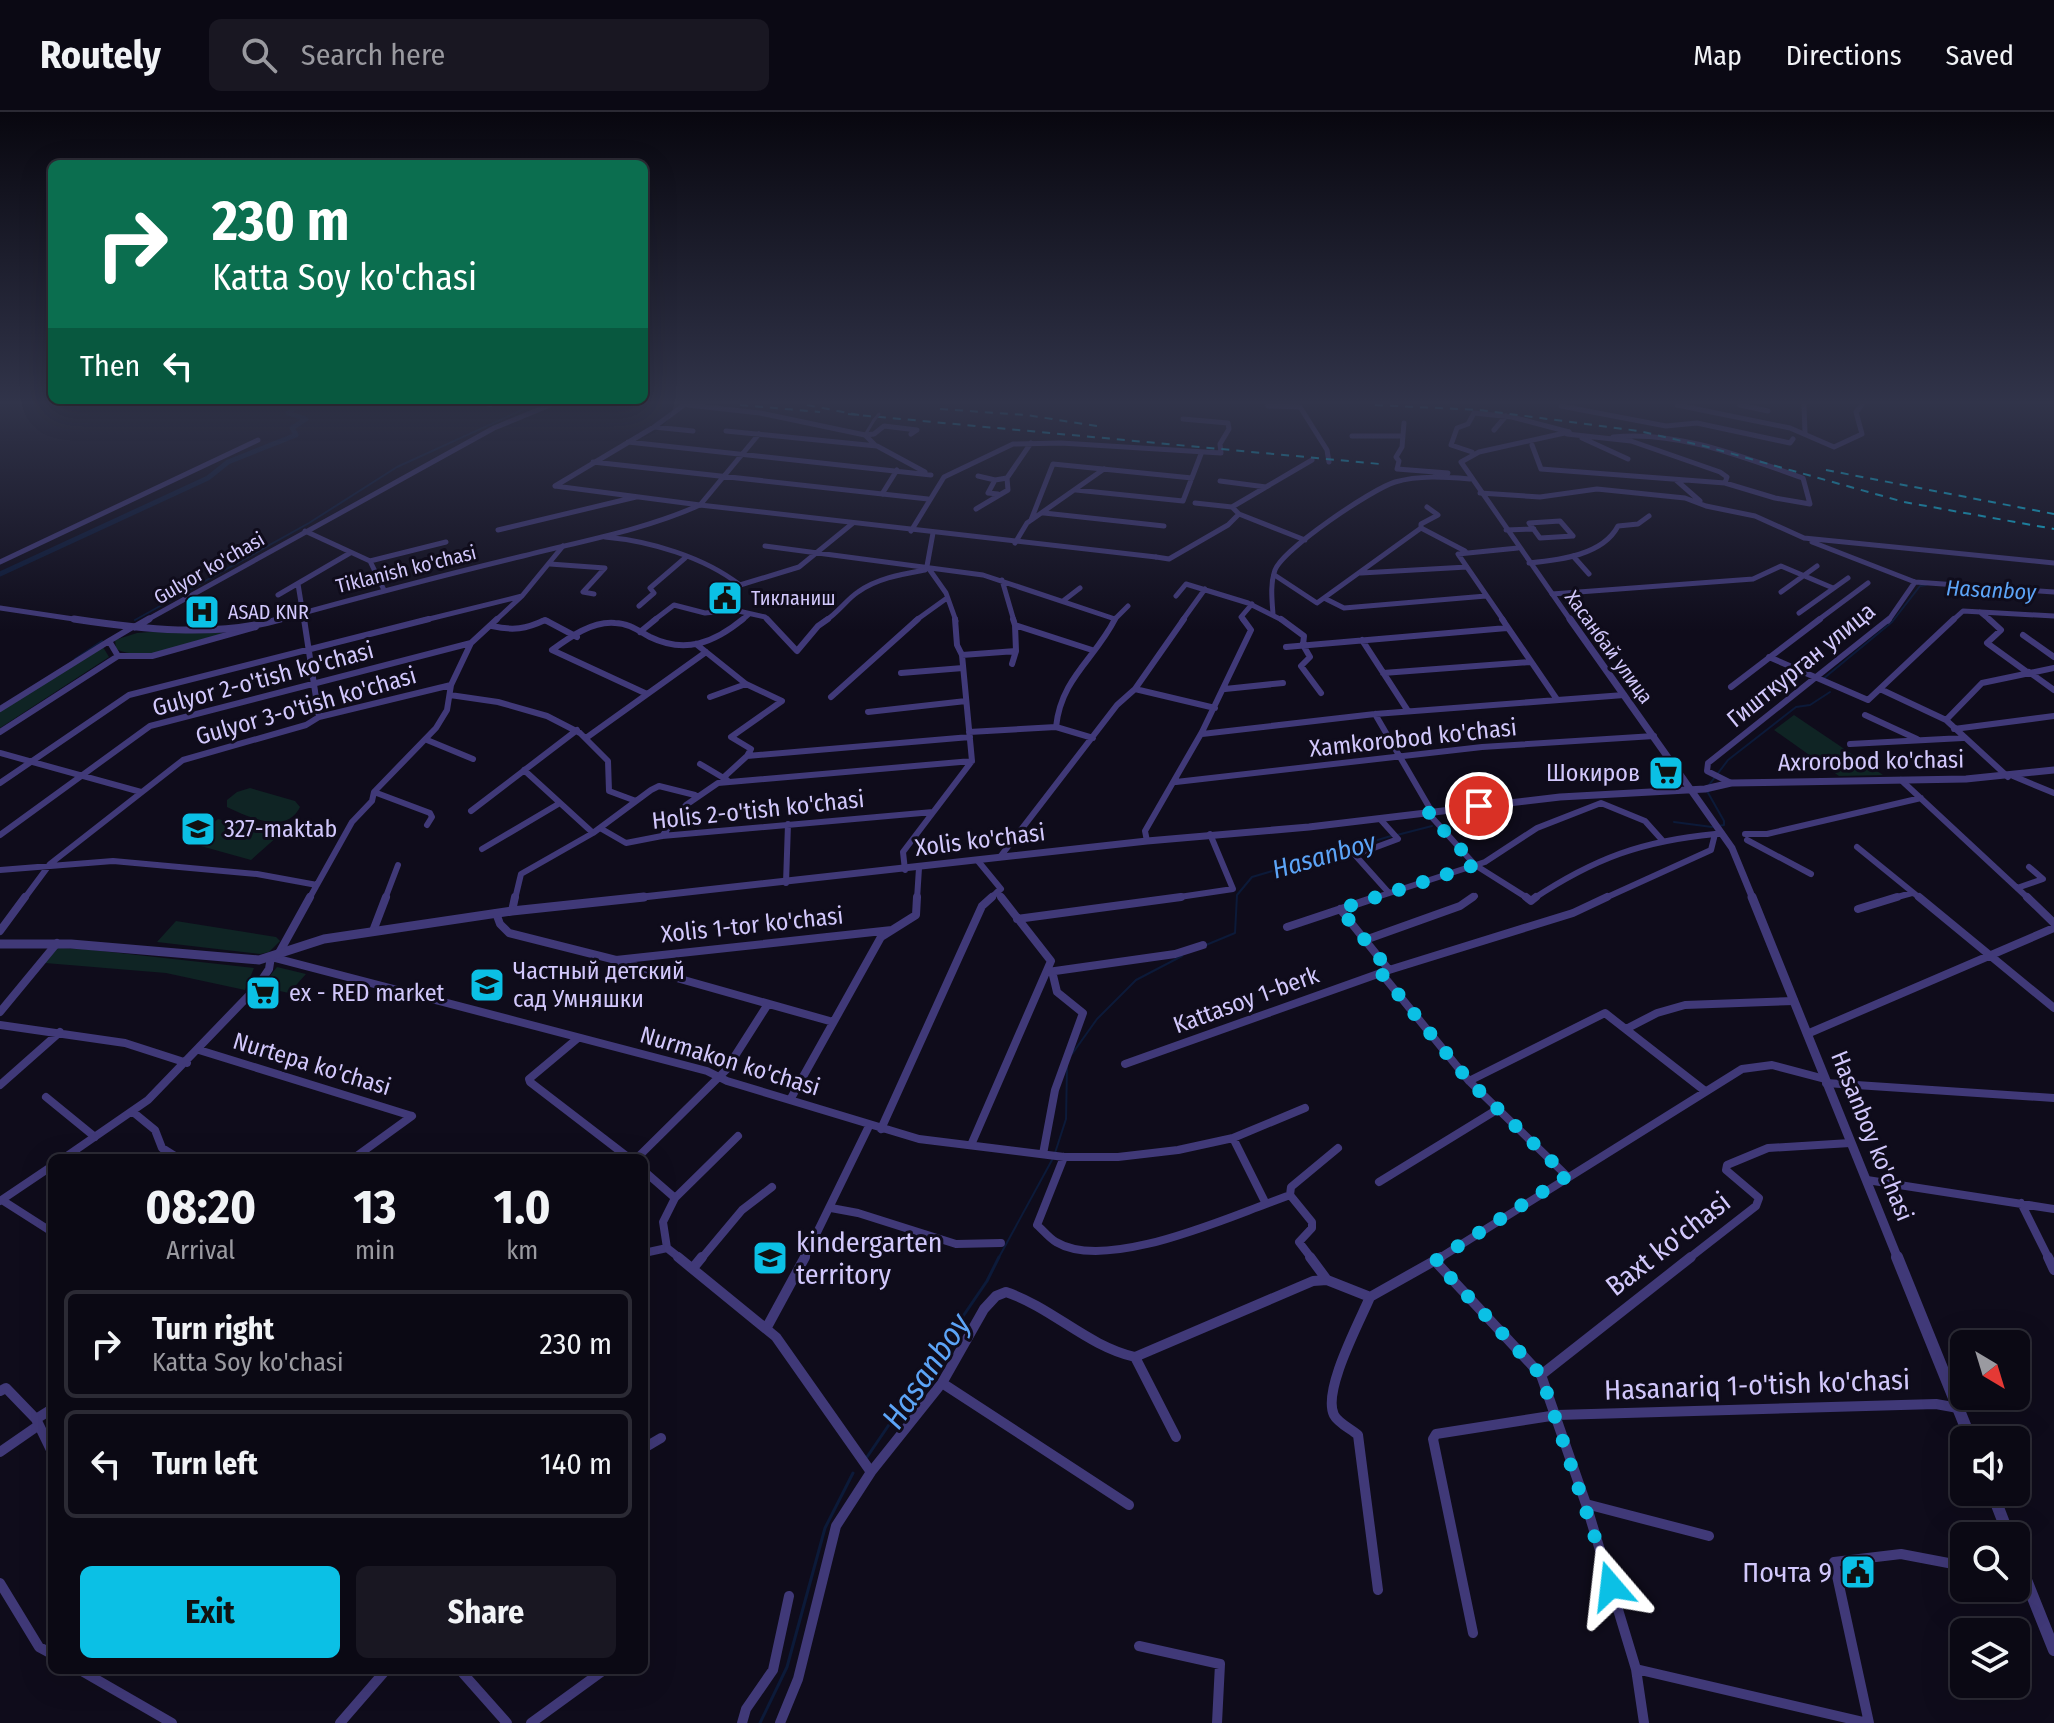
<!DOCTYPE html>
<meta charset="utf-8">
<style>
:root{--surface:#0b0914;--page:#191722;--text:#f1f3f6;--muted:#9a9aa0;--line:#2b2a34;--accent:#0bc0e5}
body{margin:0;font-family:"Fira Sans Condensed",sans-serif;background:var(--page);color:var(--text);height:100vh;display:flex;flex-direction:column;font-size:30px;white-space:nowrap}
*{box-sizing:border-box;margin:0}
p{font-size:26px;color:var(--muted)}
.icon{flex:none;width:44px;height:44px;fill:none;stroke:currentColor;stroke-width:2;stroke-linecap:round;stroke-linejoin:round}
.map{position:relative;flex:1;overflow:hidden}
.sheet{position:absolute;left:48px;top:1042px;width:600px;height:520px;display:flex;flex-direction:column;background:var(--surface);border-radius:12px;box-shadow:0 8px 32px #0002,0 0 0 2px var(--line)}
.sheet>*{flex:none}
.hud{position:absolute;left:48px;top:48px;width:600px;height:244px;border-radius:12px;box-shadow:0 8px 32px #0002,0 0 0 2px var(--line);background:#0b6e4f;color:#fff;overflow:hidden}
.needle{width:52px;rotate:142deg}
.tools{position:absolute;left:1950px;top:1218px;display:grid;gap:16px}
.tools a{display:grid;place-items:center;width:80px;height:80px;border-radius:12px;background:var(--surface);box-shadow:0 8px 32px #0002,0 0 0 2px var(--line);font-size:40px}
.pin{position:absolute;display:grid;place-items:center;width:68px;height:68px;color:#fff;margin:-34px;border:4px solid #fff;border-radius:50%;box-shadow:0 2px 8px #0007}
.me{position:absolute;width:88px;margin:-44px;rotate:343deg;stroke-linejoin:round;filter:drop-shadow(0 0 6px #0008)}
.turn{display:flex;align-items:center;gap:28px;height:168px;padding:0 32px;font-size:36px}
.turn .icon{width:104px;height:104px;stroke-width:2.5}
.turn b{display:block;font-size:56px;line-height:68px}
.then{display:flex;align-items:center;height:76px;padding:0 32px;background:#0003;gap:16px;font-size:30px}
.eta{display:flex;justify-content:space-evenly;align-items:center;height:136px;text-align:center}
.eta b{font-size:48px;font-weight:700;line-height:56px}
.cta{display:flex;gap:16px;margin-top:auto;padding:16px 32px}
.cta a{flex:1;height:92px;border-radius:12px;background:var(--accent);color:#111;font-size:32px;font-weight:700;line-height:92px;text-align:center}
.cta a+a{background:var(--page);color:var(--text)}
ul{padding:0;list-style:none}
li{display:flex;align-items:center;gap:24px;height:108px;margin:0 16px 12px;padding:0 16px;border:4px solid var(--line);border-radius:12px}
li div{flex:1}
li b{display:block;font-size:30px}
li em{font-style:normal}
header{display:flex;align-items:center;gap:48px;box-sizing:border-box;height:112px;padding:0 40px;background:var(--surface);border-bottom:2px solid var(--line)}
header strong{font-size:38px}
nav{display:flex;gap:44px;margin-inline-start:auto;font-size:28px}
.search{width:560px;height:72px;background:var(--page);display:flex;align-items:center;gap:20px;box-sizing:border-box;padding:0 28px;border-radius:12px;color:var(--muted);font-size:30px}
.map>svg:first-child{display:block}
</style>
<header>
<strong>Routely</strong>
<div class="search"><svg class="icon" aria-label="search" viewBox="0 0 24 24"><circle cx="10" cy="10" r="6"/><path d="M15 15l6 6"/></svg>Search here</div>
<nav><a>Map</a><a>Directions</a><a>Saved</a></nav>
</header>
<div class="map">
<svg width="2054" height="1611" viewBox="0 0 2054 1611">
<rect width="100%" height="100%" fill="#0f0c1b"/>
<path fill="#0f2424" d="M137 521 150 520 233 521C202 529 145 552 116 537L115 528Z
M103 535 109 545 0 616V599Z
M1794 603 1883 663 1839 664 1774 618Z
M250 676 295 689 300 695C287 723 248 705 227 695V688L237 680Z
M218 707 278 724 251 748 190 731Z
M176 809 276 825 280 829 269 840 260 842 157 830Z
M57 836 83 837 254 856 245 878 166 861 45 851Z
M277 855 306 862 289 881 261 875Z"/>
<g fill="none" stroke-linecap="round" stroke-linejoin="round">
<path stroke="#0c1a39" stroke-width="2" d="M1984 478 2030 481
M135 508 309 411 397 355 533 293
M75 547 102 529
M1823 567 1892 510 1920 474 1926 473
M1709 673 1728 648 1796 595 1810 593 1830 580
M1707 679 1724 709V713L1718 714
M1674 710 1712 715
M1397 723 1432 714
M1206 833 1235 821 1237 783 1252 765 1391 724
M1072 942 1097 907 1136 868 1182 844
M1055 1041 1066 1007 1067 955
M998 1147 1052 1048"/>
<path stroke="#0c1a39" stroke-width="3" d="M867 1345 987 1169 999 1145
M760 1611 787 1555 825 1416 853 1361"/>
<path stroke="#0c1a39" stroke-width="5" d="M0 462 208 366 228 350 296 323 292 316 306 307 288 301 298 293"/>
<path stroke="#403978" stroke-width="3" d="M865 323 874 308"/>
<path stroke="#403978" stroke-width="5" d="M1740 293 1768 299
M1804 293 1805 321
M1268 294 1300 295 1327 338 1329 350
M1561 294 1666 314 1697 311 1790 331 1793 327
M1404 311 1402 335 1396 345 1399 349 1397 357 1448 361
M654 315 693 319
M1494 318 1506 304
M726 319 877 334 925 360
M1567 322 1631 329 1720 360 1727 365 1725 371
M1352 324H1401
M1582 326 1628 347
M628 330 931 363
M875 333 865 323 874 322 884 314 917 318 911 322
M1532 333 1541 357 1725 371 1775 386 1810 392 1803 366C1743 345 1677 318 1613 325
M1472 340 1451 333 1457 316 1468 312 1474 301 1512 305 1569 320
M593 350 928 387
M978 364 995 368 1007 366
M995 368 988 381 998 382
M1676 368 1700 389
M1220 369 1266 375
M555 374 700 393 759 322
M555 374 654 315 684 293
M1076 378 1183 389 1201 342
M1480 381 1540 385 1597 377 1685 386 1706 394 1755 404 1804 426 2054 451
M882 382 897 358
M1195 391 1232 395 1312 348
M976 397 1008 378 1007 366 1031 331
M1044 401 1164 414
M1239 402 1305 428
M1031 408 1053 352 1192 366
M1560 409 1573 424 1540 426 1529 411Z
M1421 416V412L1438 403 1427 395
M498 418 636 385
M1506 418 1534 417
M305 419 370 449 384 478
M911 419 944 365 1013 332 1061 331 1221 341 1220 332 1229 317 1228 311 1183 307
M933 421 927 454 946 481 956 509
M605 425C650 429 704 445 740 473L734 498 765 505 769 509
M1812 430 1915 470 2054 480
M1015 431 1027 411 1104 357
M765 434 983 463 1115 507 1114 509
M1573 444 1589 462
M1156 445 1169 447 1228 413 1239 402 1232 395
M370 449 446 430
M0 450 258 328
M1529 451C1560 448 1603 443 1618 414L1638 412 1649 404
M550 452 605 456 583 480 594 482
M1361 461 1467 455
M1276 464 1317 491 1421 416 1465 439
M1002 468 1014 509
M298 472 304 509
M740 473 799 455 853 411
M1781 480 1817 454
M1552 482 1753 467 1781 454 1833 476
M278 483 350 441
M1176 484 1186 472 1248 491 1284 509
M1326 487 1344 496 1486 484
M1063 489 1080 476
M639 494 654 481 650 476 685 446
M1980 500 1991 509
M1799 501 1848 466
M1273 502C1272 488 1270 472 1275 458 1283 437 1372 377 1395 370 1419 363 1445 365 1470 367
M1115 507 1128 494
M421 509 522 484
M495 509 522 484 563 434
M542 509H548
M653 509 674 493 705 501 734 498
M741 509 749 502
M825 509C838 501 847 487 858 480 877 466 903 462 925 458
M915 509 947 486
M1182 509 1205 477
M1244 509 1241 505 1252 492
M1504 509 1458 442 1518 436
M1817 509 1868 471
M1888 509 1915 470
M1952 509 1963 499 2054 504"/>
<path stroke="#403978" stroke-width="6" d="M304 507 319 605
M767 507 797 539 818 514 828 507
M1013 507 1015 513 1092 538
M1281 507 1304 524 1303 533 1310 545 1301 554 1321 581
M1502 507 1556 586
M1989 507 2001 518 1987 531 2027 560
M492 514C513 519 526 517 545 508L577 525
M640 520 656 507
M2023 523 2054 545
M1362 528 1408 599
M696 532 746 572 782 589 731 625 751 637 747 644
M1286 535 1507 516
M552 538C570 525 592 509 615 511 628 511 639 519 650 525 685 542 714 531 743 507
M552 538 647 582
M962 543 1016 539
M118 544H152L256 515
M118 544 109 529 131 516
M1769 545 1868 588 1954 507
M1012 552 1016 539 1015 513
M2029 560 2054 578
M901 561 963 556
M1383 561 1530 550
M1731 575 1820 507
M1135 577 1215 596
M1225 577 1283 571
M1880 577 1946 608 2008 665
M450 583 498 590 547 604 580 621 608 649 609 679 636 689
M710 585 746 572
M831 585 918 507
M0 597 109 529
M868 600 966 589
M1375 602 1432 700
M1865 603 1917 627
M1946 608 1982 571 2054 556
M1954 617 2054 604
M0 620 118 544
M969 620 1056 615
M1202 622 1375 602 1624 583
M586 626 706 540
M1093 626 1056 615C1061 566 1095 547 1115 507
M427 628 473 647
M1850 632 1963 626
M0 641 141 680
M700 652 727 668
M524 658 593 721
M2013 664 2054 681
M723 666 747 644 970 625
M1901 668 2029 787
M1176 670 1482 635 1654 624
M0 671 129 583 429 507
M1731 671 1707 659 1708 651 1889 507
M374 680 430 701 432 705 427 713
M471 699 577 618
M1428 701 1475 753 1529 787
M1380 707 1398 727 1355 743 1389 781
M600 716 626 731 662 724 933 700
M1745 722H1767L1921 686
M0 723 150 614 471 531
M662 724 686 693 718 671 972 649
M1747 728 1811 762
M1147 729 1145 719 1202 620 1251 518 1243 507
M1857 735 1921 787
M482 737 560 691
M1000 745 1117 593 1135 577 1184 507
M978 749 1001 777 989 787
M0 758 113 749 257 762 317 773
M905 758 903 740 972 649 962 543 957 533 955 507
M786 771 788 712
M2017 776 2043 767 2029 755
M997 780 1003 787
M24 787 50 752 183 648 306 613 319 605 451 573
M309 787 352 710 372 689 374 680 436 616 447 598 451 573 471 531 497 507
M385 787 398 753
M515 787 521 762 593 721 651 678 659 674 695 683
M917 787 919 756
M1166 787 1233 777 1210 722
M1371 787 1485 750 1537 716 1601 691 1645 709 1662 728
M1470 787 1475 784
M1533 787C1595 746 1642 729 1715 722
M1603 787 1711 738 1715 722H1722
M1890 787 1912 781"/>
<path stroke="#403978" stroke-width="8" d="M1526 785 1531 789 1536 785
M1919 785 2054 896
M2027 785 2054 811
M1340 797 1389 858
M1858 797 1897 785
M512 799 515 785
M496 801 500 812 509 821 616 848 892 818
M1017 807 1181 785
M1287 815 1377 785
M0 819 25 785
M373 819 386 785
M1365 828 1460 794 1473 785
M279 841 310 785
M620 850 833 910
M1048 860 1175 842 1203 833
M1381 861 1469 969 1567 1064
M0 900 57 831
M0 913 125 931 187 951
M1626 917 1657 901 1685 893 1794 889
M1807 922 2054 816
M578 926 529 967 530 970 629 1046
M199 938 412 1004
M1125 952 1389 858 1573 801 1607 785
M1469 969 1605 901 1705 979
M1826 971 2054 986
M0 973 60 920
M46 985 95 1025
M790 988 881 825 916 803 917 785
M133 1000 155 1018 162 1036 178 1046
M881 1017 982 794 992 785
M1233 1026 1266 1092 1290 1083 1312 1110V1116L1299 1130 1312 1147
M971 1033 1051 849 1001 785
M1043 1042 1055 978 1083 901 1057 880 1052 859
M1064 1045 1037 1113C1043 1118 1049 1126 1056 1130 1104 1159 1217 1110 1266 1092
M64 1046 148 988 257 875 269 857 271 845 707 959 727 969 919 1027 1064 1045H1118L1178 1038 1233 1026 1305 996
M354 1046 412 1004
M637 1046 726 958 768 892
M644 1059 675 1086 663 1110 667 1136 681 1147
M1867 1068 2054 1097
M1379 1070 1498 997
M1290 1083 1291 1075 1338 1036
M675 1086 738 1024
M2 1088 52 1120
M0 1089 52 1054
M2021 1091 2049 1147
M831 1096 858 1101 956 1132 1001 1131
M644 1141 667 1136
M701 1147 742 1098 772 1075
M804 1147 869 1014
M1438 1147 1742 957 1772 953 1825 967
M1688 1147 1756 1094 1759 1086 1726 1058 1727 1053 1768 1036 1850 1031"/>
<path stroke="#403978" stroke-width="10" d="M678 1145 776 1225 871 1360
M1310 1145 1327 1168
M2048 1145 2054 1158
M1435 1149 1541 1263 1586 1392 1636 1557 1644 1611
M693 1156 702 1145
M1370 1185 1441 1145
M1370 1185C1360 1209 1322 1279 1334 1303 1338 1311 1351 1317 1358 1323L1378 1478
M767 1215 805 1145
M1135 1245 1176 1325
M1541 1263 1691 1145
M942 1271 1129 1393
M0 1279 6 1276 36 1307 52 1340
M36 1307 52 1297
M644 1336 661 1326
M0 1340 39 1313
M1586 1392 1709 1424
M0 1471 39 1535 52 1542
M1473 1521 1433 1327 1436 1322 1557 1303 1936 1292 1958 1296
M1139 1534 1220 1552 1217 1611
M1636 1557 1868 1611
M80 1558 172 1611
M460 1558 507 1611
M340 1611 386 1558
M531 1611 604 1558
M742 1611 746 1597 773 1558 789 1484
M780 1611 798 1567 836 1414 871 1360 942 1271 984 1197 996 1184 1006 1180C1053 1196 1087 1234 1135 1245L1313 1169 1327 1168 1370 1185
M1869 1611 1834 1450 1901 1442 1964 1454"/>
<path stroke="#403978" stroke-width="5" d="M688 293 760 301 865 323
M1677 293 1790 316 1834 335 1862 322 1856 300 1862 293
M1569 320 1479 340 1461 350 1571 509
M0 496 87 509
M145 509 494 316 550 293
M274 509C357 486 440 464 523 444 582 429 644 418 700 393L1156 445"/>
<path stroke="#403978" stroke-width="7" d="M74 507C140 517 216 526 281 507
M1570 507 1732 736 1753 787
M135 515 149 507
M625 787 1147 729 1309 715 1560 685 1705 677 1731 671 1966 667 2054 658"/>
<path stroke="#403978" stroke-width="9" d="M1752 785 1898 1147
M0 832H71L259 848 324 827 512 799 644 785"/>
<path stroke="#403978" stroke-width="12" d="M1897 1145 1971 1328
M1992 1380 2009 1424
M2016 1443 2054 1538"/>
<path stroke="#0bc0e5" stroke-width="2" stroke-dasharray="8 7" stroke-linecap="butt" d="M484 293 493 294
M740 293 820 300
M807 293 859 303
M1375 293 1480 298 1639 319 1708 335 1904 390 2054 417
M940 297 1026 303 1097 314
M848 302 1380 352
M1826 358 2054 402"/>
<path stroke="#403978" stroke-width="3" d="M874 308 879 302"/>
</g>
<linearGradient id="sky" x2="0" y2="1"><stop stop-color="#08070f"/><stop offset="0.56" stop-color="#31344a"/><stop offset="1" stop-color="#31344a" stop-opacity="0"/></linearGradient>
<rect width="2054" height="519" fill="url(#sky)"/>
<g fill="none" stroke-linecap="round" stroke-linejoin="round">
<path stroke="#0bc0e5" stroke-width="14" stroke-dasharray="0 25.2" d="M1479 694 1428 701 1475 753 1340 797 1389 858 1381 861 1469 969 1567 1064 1435 1149 1541 1263 1611 1474"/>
</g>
<defs>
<symbol id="civic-square" viewBox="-11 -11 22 22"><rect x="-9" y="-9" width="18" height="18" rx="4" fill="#0bc0e5" stroke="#0f0c1b"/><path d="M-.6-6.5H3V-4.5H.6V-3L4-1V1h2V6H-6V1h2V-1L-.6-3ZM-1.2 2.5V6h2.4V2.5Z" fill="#111"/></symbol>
<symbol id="hospital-square" viewBox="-11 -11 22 22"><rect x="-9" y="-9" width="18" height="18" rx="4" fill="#0bc0e5" stroke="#0f0c1b"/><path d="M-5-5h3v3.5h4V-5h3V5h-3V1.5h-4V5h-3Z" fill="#111"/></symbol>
<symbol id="supermarket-square" viewBox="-11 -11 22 22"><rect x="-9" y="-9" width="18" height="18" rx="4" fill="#0bc0e5" stroke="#0f0c1b"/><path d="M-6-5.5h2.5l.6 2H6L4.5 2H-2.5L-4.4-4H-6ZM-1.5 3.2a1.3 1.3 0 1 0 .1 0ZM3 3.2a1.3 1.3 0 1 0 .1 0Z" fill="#111"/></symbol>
<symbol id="school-square" viewBox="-11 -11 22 22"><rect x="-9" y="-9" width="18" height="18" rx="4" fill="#0bc0e5" stroke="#0f0c1b"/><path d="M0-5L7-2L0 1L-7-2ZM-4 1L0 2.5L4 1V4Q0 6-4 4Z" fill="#111"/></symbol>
</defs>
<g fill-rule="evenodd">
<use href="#civic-square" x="705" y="466" width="40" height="40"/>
<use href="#hospital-square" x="182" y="480" width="40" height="40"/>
<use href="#supermarket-square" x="1646" y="641" width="40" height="40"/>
<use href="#school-square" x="178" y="697" width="40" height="40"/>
<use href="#school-square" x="467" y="853" width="40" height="40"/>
<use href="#supermarket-square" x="243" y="861" width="40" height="40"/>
<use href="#school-square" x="750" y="1126" width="40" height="40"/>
<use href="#civic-square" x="1838" y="1440" width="40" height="40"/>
</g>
<g text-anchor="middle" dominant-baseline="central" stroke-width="6" stroke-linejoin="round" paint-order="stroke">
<g font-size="20" fill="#d2c8fc" stroke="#0f0c1b">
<text transform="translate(209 456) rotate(-30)">Gulyor ko'chasi</text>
<text transform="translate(406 457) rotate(-14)">Tiklanish ko'chasi</text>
<text transform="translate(1609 535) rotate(54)">Хасанбай улица</text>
</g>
<g font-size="20" fill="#d2c8fc" stroke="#0f0c1b" text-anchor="start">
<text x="751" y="486">Тикланиш</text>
<text x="228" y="500">ASAD KNR</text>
</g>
<g font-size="22" font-style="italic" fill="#5ca4f7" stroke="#0f0c1b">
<text transform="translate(1991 478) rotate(3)">Hasanboy</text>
</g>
<g font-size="24" fill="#d2c8fc" stroke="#0f0c1b">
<text transform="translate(1801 553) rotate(-39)">Гишткурган улица</text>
<text transform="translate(263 567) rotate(-15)">Gulyor 2-o'tish ko'chasi</text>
<text transform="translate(306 594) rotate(-16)">Gulyor 3-o'tish ko'chasi</text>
<text transform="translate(1413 626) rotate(-6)">Xamkorobod ko'chasi</text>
<text transform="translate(1871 649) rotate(-1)">Axrorobod ko'chasi</text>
<text transform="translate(758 698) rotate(-6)">Holis 2-o'tish ko'chasi</text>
<text transform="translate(980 728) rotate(-7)">Xolis ko'chasi</text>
<text transform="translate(752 813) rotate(-6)">Xolis 1-tor ko'chasi</text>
<text transform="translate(1246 888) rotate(-20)">Kattasoy 1-berk</text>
<text transform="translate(730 949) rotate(17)">Nurmakon ko'chasi</text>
<text transform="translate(312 952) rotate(17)">Nurtepa ko'chasi</text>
<text transform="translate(1872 1024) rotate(68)">Hasanboy ko'chasi</text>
</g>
<g font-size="24" fill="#d2c8fc" stroke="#0f0c1b" text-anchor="start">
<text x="1640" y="661" text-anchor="end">Шокиров</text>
<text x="224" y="717">327-maktab</text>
<text x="513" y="859">Частный детский<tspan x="513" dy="28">сад Умняшки</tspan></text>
<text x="289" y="881">ex - RED market</text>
</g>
<g font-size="26" font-style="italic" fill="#5ca4f7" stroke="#0f0c1b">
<text transform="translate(1324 744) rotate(-16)">Hasanboy</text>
</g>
<g font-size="28" fill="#d2c8fc" stroke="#0f0c1b" text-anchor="start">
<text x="796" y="1130">kindergarten<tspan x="796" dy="32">territory</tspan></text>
<text x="1832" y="1460" text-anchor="end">Почта 9</text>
</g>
<g font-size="28" fill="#d2c8fc" stroke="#0f0c1b">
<text transform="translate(1668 1132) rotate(-38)">Baxt ko'chasi</text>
<text transform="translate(1757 1273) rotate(-2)">Hasanariq 1-o'tish ko'chasi</text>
</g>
<g font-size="32" font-style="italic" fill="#5ca4f7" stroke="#0f0c1b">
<text transform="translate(926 1259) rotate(-56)">Hasanboy</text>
</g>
</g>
</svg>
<div class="tools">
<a><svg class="needle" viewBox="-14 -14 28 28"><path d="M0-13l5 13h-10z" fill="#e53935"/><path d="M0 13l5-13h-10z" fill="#9a9aa0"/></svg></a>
<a><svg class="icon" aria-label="sound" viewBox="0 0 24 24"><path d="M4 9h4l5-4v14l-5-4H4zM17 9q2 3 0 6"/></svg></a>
<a><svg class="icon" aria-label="search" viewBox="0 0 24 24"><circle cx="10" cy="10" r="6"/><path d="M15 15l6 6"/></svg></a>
<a><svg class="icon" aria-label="layers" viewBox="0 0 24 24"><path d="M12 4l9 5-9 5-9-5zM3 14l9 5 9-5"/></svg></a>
</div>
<div class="pin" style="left:1479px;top:694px;background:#d93025"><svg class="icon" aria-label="arrive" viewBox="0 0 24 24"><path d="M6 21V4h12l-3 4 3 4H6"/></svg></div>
<svg class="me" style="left:1611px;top:1474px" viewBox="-20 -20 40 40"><path d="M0-17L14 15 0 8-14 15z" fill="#0bc0e5" stroke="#fff" stroke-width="4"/></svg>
<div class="hud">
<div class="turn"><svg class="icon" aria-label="right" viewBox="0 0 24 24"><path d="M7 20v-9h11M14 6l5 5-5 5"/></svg><div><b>230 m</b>Katta Soy ko'chasi</div></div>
<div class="then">Then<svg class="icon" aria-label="left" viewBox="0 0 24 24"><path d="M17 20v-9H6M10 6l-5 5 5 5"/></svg></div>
</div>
<section class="sheet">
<div class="eta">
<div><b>08:20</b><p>Arrival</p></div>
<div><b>13</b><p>min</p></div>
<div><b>1.0</b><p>km</p></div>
</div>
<ul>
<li><svg class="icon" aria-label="right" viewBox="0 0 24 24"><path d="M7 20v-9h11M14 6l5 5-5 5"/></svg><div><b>Turn right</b><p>Katta Soy ko'chasi</p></div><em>230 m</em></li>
<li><svg class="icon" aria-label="left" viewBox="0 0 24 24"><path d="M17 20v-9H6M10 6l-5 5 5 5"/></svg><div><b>Turn left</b></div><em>140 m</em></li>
</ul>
<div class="cta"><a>Exit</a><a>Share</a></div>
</section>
</div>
